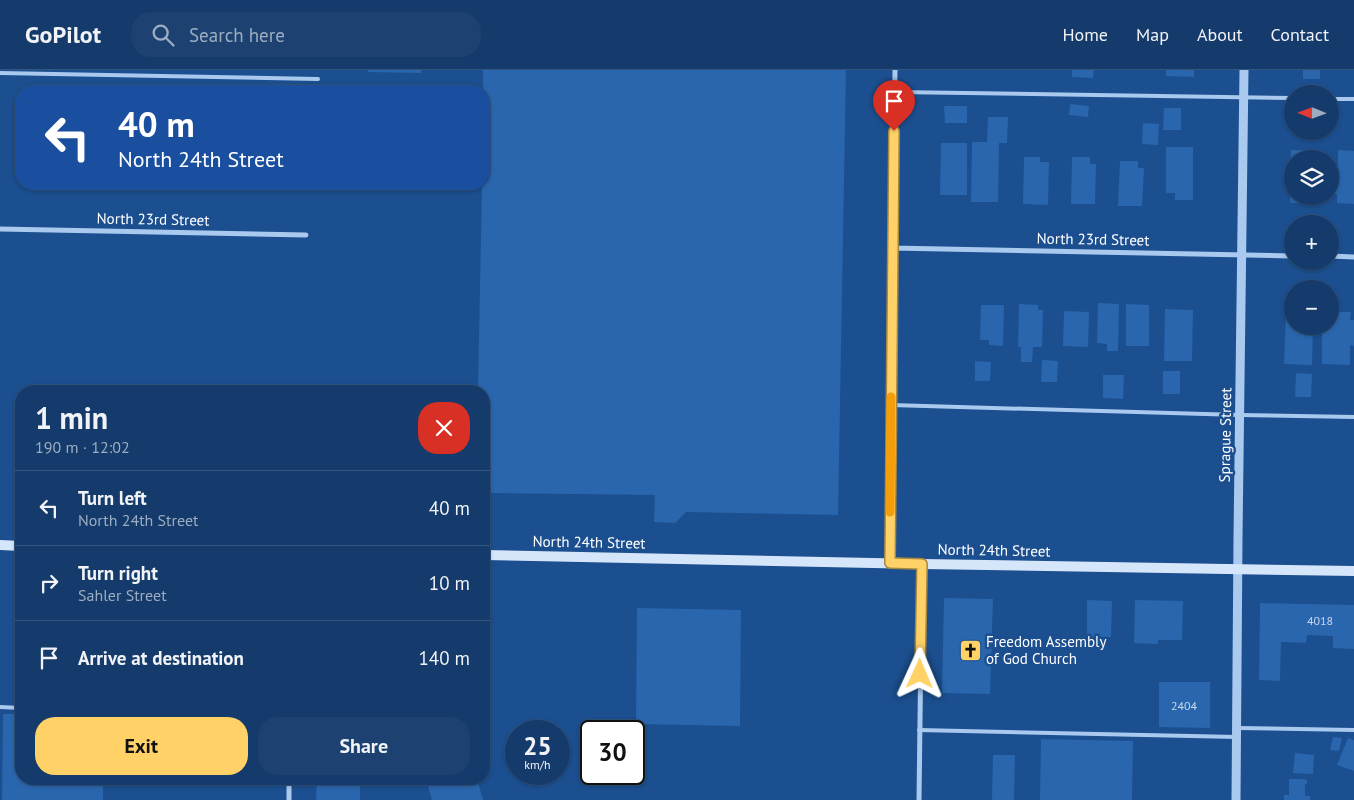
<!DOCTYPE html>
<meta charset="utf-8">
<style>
:root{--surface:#143b6b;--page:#1d4271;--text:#f1f3f6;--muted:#9dadc1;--line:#33557e;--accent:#ffd166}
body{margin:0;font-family:"PT Sans",sans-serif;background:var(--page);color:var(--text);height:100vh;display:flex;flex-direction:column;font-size:19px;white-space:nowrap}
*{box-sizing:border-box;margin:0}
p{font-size:16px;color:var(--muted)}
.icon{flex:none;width:28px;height:28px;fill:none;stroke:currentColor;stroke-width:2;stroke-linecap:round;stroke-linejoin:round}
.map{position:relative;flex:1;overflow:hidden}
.panel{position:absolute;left:15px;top:315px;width:475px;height:400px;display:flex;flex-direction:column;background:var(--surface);border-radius:20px;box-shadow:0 1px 4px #0004,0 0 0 1px var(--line)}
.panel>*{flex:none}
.hud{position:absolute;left:15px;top:15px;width:475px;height:105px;border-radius:20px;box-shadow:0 1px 4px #0004,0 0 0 1px var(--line);background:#1a4fa0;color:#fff;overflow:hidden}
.needle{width:32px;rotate:271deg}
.tools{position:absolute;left:1284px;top:15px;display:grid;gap:10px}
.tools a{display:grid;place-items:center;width:55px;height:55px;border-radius:50%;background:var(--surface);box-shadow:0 1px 4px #0004,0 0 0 1px var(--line);font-size:25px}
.speed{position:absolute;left:505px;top:650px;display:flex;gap:10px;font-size:25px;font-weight:700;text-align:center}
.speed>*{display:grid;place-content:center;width:65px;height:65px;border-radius:50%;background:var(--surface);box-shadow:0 1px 4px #0004,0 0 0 1px var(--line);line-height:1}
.speed small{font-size:12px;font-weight:400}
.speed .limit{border:2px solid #111;border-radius:8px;background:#fff;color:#111}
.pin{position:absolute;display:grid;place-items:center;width:42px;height:42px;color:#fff;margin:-51px -21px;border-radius:50% 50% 50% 0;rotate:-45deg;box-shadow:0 0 5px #0007}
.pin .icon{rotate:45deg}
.me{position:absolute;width:55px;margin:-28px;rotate:1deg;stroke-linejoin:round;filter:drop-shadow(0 0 4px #0008)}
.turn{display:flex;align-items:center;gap:18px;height:105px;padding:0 20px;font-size:22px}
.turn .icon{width:65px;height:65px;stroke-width:2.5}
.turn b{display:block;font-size:35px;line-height:42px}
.round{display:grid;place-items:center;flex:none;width:52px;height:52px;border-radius:20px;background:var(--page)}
.summary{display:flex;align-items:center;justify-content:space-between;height:85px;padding:0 20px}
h1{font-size:30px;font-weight:600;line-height:38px}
.primary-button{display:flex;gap:10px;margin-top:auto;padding:10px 20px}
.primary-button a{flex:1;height:58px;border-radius:20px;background:var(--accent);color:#111;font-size:20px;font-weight:600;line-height:58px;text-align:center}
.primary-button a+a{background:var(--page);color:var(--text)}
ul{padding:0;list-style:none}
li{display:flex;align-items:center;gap:15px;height:75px;padding:0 20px;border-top:1px solid var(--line)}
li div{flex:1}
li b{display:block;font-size:19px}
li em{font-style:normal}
header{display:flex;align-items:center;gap:30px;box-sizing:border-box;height:70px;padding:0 25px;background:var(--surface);border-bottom:1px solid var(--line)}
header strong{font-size:24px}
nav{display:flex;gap:28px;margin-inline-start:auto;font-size:18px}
.search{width:350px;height:45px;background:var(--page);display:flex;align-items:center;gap:12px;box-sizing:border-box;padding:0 18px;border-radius:20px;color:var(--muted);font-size:19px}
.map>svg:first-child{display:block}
</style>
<header>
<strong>GoPilot</strong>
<div class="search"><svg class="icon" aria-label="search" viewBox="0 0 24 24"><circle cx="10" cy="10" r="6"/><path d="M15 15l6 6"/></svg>Search here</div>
<nav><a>Home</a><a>Map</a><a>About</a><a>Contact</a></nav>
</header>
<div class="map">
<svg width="1354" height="730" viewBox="0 0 1354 730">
<rect width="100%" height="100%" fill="#1b4f8f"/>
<path fill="#2a66ad" d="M368 0H421V3L368 2Z
M483 0H846L838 445 686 442 675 453 654 452 655 425 484 423V321H478L482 114H484Z
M1072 0H1094L1093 8 1072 7Z
M1166 0H1194V7L1166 6Z
M1303 0H1320V9H1303Z
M1070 34 1089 36 1088 47 1069 45Z
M944 36H967V53H945Z
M1164 38H1181V60H1163Z
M988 47H1008L1007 73H999L998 132H971L972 72H987Z
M1143 53 1159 54 1158 75 1142 74Z
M941 73H967V125H940Z
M1166 77H1193V130H1175V123H1166Z
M1291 80 1319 81V89H1292V126H1307V133H1290Z
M1338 80 1354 81V134L1337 133V124H1330V100H1338Z
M1024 87H1040V92H1049L1048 135 1023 134Z
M1072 87H1090V94H1096L1095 134H1071Z
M1120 91H1138V98H1144L1142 136H1118Z
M1098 233 1119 234 1118 281H1107V274L1097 273Z
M1019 234 1038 235V240H1043L1042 277H1033L1032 292H1021V277H1018Z
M1126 234 1149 235V276H1126Z
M981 235H1004L1003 276 989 275V270H980Z
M1165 239 1193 240 1192 291H1164Z
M1064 241 1089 242 1088 277 1063 276Z
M1286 241H1292V256H1313L1312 295 1284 294Z
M1330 242H1351L1350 250H1354V276L1350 275V295L1322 294V256H1330Z
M1042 290 1058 291 1057 312H1041Z
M975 291 991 292 990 311H975Z
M1163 301H1180V324H1163Z
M1296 303 1312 304 1311 327H1295Z
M1103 305H1124L1123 329 1103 328Z
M944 528 993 529 990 624 942 623Z
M1087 530 1112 531 1111 567H1087Z
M1135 530 1183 531 1182 570H1158V574L1134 573Z
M1260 533 1354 535V579L1333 578V566L1307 565 1306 573 1281 572 1280 611 1259 610Z
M637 538 741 540 740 656 636 654Z
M1159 612H1210V658L1159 657Z
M3 644H21V709H103V730H2Z
M1333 667 1342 668 1339 681 1330 680Z
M1348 668 1354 670V701L1337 695Z
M1041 669 1133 671 1132 730H1040Z
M1295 683 1314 685 1313 704 1293 703Z
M993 685H1015L1014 730H992Z
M317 709H360V730H316Z
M426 709H477L483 730H432Z
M1289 709H1305V710H1307V714H1305V726H1310V730H1284V725H1289Z"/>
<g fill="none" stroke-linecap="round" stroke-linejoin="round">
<path stroke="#a9c9ee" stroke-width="4" d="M0 3 318 9
M895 22 1292 28
M1330 29H1354
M891 335 1239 345 1354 347
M0 637 21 638
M1237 658 1354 660
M919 660 1237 667"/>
<path stroke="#a9c9ee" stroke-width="5" d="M0 159 306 165
M892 178 1292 186
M1330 186 1354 187
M890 493 895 0
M289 730V709
M919 730 922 494"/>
<path stroke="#a9c9ee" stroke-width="9" d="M1236 730 1238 468 1244 0"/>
<path stroke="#d6e6fa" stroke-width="10" d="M0 475 21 476
M484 485 922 494 1354 501"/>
</g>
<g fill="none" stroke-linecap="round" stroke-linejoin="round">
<defs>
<path id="route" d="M894 61 890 493 922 494 920 604"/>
</defs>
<use href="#route" stroke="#a68842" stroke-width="12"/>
<use href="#route" stroke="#ffd166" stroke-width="9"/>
<path stroke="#f59e0b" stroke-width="9" d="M890 442 891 327"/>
</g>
<defs>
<symbol id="church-square" viewBox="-11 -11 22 22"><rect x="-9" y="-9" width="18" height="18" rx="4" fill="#ffd166" stroke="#1b4f8f"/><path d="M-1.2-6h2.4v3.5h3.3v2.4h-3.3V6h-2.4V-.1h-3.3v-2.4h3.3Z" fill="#111"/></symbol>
</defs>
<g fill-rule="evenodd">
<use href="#church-square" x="958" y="568" width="25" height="25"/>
</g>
<g text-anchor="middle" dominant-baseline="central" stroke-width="5" stroke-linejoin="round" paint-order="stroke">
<g font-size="12" fill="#cad9ea">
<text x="1320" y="550">4018</text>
<text x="1184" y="635">2404</text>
</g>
<g font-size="15" fill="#fff" stroke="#1b4f8f">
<text transform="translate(153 149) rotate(1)">North 23rd Street</text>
<text transform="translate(1093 169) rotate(1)">North 23rd Street</text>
<text transform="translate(1225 365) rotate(-89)">Sprague Street</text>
<text transform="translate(589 472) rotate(1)">North 24th Street</text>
<text transform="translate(994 480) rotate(1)">North 24th Street</text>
</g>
<g font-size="15" fill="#fff" stroke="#1b4f8f" text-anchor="start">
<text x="986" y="571">Freedom Assembly<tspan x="986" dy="17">of God Church</tspan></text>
</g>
</g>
</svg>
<div class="tools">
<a><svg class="needle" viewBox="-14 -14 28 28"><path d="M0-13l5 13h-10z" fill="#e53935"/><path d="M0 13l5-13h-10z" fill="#9dadc1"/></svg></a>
<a><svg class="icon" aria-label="layers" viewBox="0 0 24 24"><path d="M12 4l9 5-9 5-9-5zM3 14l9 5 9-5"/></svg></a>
<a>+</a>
<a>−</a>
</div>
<div class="speed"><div>25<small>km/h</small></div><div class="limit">30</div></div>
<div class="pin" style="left:894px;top:61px;background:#d93025"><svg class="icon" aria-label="arrive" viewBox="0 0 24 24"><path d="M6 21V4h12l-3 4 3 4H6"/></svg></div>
<svg class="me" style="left:920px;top:604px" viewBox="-20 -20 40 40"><path d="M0-17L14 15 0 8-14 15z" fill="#ffd166" stroke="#fff" stroke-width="4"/></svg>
<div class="hud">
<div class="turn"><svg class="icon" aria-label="left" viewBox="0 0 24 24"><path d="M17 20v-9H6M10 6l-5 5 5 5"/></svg><div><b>40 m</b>North 24th Street</div></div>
</div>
<section class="panel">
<div class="summary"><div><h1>1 min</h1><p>190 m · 12:02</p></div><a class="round" style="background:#d93025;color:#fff"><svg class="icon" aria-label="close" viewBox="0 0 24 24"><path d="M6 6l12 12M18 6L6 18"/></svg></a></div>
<ul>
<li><svg class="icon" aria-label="left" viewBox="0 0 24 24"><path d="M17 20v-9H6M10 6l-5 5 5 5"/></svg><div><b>Turn left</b><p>North 24th Street</p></div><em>40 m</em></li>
<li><svg class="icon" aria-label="right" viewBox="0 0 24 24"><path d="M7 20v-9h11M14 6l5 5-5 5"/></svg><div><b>Turn right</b><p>Sahler Street</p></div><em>10 m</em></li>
<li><svg class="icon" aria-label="arrive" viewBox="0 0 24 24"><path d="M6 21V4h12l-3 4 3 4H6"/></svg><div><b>Arrive at destination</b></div><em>140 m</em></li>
</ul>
<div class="primary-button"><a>Exit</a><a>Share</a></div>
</section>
</div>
